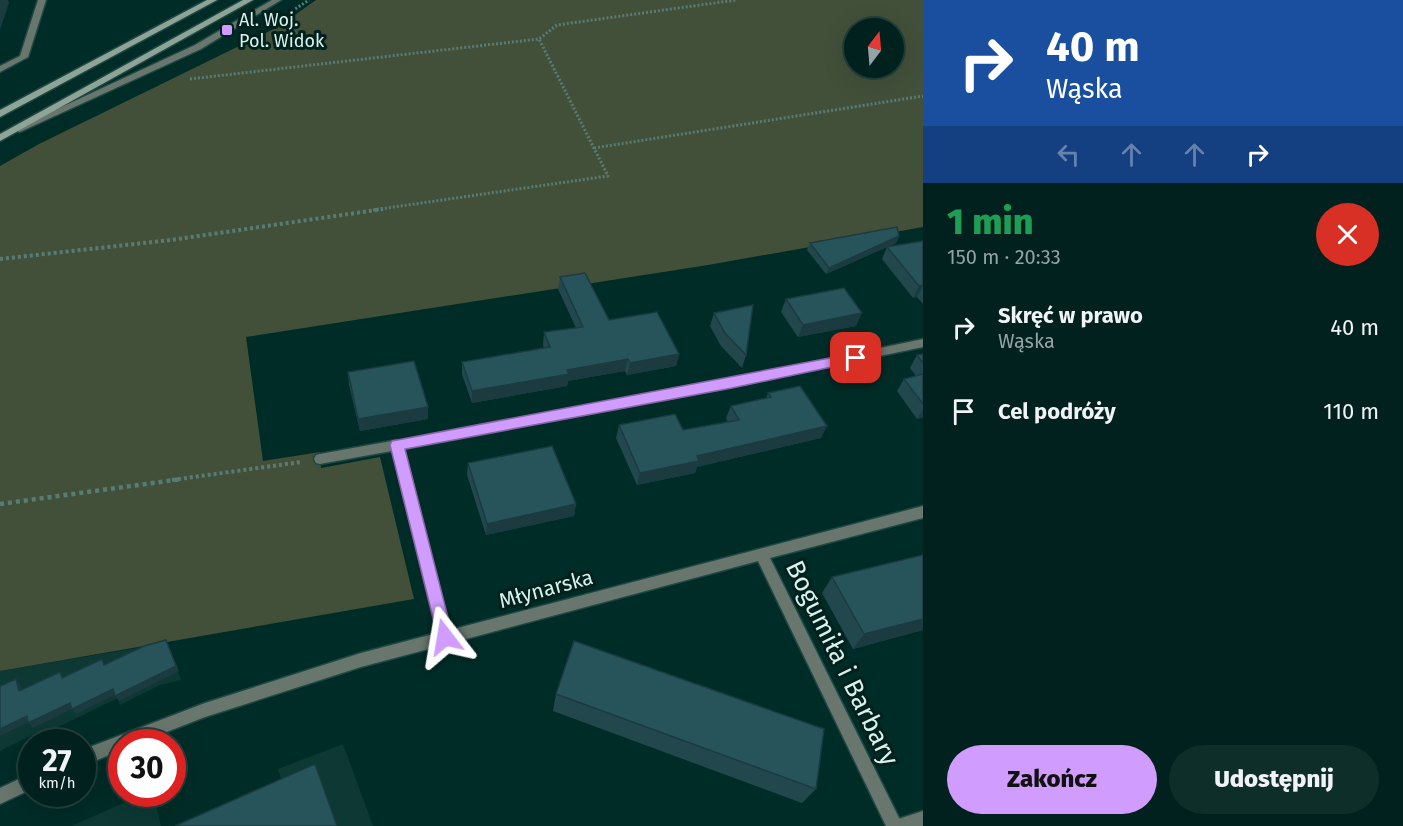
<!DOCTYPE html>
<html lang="pl">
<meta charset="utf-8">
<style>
:root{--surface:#00211d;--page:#0e2e2a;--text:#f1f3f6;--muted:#95a3a4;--line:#223e3b;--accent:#d09dff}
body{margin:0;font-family:"Fira Sans",sans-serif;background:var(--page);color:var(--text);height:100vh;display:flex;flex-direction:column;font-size:22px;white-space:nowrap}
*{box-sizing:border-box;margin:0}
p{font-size:20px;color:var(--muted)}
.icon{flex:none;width:33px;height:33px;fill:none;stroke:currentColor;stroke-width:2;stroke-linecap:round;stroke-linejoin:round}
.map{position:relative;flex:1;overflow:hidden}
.sheet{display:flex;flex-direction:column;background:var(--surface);width:480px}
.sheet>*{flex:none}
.guide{background:#1a4fa0;color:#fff;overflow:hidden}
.needle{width:39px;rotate:16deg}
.tools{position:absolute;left:844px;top:18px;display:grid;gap:12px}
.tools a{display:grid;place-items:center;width:60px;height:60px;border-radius:50%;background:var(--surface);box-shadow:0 6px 24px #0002,0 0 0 2px var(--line);font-size:30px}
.speed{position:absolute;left:18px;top:729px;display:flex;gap:12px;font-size:30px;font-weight:700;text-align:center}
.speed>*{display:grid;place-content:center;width:78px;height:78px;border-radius:50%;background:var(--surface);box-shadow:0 6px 24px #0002,0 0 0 2px var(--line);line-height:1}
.speed small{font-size:15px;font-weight:400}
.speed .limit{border:9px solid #d22;background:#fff;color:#111}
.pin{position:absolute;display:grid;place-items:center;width:51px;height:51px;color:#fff;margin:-26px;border-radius:12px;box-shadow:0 3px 9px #0006}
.me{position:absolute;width:66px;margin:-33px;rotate:346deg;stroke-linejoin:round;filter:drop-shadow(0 0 4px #0008)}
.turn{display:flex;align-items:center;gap:21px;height:126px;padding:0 24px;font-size:27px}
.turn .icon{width:78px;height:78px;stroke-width:2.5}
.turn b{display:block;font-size:42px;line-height:51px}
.lanes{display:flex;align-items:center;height:57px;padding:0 24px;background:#0003;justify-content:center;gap:30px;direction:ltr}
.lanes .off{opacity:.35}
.round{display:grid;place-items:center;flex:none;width:63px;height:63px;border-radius:32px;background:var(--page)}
.overview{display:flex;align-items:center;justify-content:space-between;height:102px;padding:0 24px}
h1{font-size:36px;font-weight:800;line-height:45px;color:#1e9e55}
.cta{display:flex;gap:12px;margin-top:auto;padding:12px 24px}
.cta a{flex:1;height:69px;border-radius:36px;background:var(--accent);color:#111;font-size:24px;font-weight:800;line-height:69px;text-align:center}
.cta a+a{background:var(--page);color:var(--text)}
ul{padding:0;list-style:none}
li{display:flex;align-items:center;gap:18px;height:84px;padding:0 24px}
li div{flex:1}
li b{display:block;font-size:22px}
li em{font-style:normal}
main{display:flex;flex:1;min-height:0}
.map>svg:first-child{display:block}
</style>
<main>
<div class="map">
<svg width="923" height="826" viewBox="0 0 923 826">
<rect width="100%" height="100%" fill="#002c27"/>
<path fill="#0d3833" d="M167 643 181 680 160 685 120 705 118 698 38 737 36 733 0 751V671Z
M343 744 373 826H198L284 787 278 769Z
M144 794H153L161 826H71Z"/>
<path fill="#42503a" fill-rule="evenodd" d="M316 0H923V227L708 265 246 337 263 461 320 452 321 468 380 457 414 599 0 671V166L39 144 278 27ZM855 28H894V68H855Z"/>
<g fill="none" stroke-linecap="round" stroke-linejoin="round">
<defs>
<path id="service" d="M38 0H46L28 57 0 72V66L20 56Z
M272 0H281L201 49 22 131 19 132 14 129 195 45Z
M397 440 401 442 403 445 401 448 397 450 320 464 316 463 314 459 316 455 320 454Z
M923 811V826H893L895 820Z"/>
<path id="minor" d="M923 339V347L732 387 404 449 450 630 923 506V518L770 558 903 826H886L758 561 361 667 205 717 141 742H122V750L82 766V750L205 703 361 653 437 633 391 445 393 442 732 379Z
M32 773V789L0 804V788Z"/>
<path id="secondary" d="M207 0H217L0 117V110Z
M243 0H253L0 141V134Z"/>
</defs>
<use href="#service" stroke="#1f4843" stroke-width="3"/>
<use href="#minor" stroke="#1f4843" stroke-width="3"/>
<use href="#secondary" stroke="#1f4843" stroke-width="3"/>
<path stroke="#587b76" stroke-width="3" stroke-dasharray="2 2" stroke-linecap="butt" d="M292 11 309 0
M190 79 539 39 557 25 736 0
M594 148 923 96
M373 210 608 176 539 39"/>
<path stroke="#587b76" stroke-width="4" stroke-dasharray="3 3" stroke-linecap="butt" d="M0 259 171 240 383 209
M172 480 301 462"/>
<path stroke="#587b76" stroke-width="4.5" stroke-dasharray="4 4" stroke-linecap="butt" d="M0 504 182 479"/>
<use href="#service" fill="#68766d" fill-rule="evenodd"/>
<use href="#minor" fill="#68766d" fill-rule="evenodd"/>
<use href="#secondary" fill="#8da496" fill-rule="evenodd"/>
</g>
<path fill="#22484e" d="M899 236 896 243 888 247 923 241V304L917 297 913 298 882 259 887 247 826 274 807 250 810 243Z
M560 277 609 320 679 354 676 366 627 375 625 371 568 381 567 386 472 403 462 374V362L544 348 543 345 544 332 576 328 558 289Z
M786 299 856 326 798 337 781 312Z
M714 313 746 355 742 368 721 346 710 326Z
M923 354V417L917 419 897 391 904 379 916 376 910 368 917 355Z
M348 372 428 419 360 431 349 385Z
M768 393 821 438 697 467 695 473 637 485 616 438 619 425 683 430 728 422 726 418 731 406 766 398Z
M468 463 576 504 574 516 486 535 467 475Z
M832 577 923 630 853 649 822 593Z
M556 694 816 789 802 803 553 711Z"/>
<path fill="#1b3b40" d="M0 0H8L9 3 0 30Z
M899 236 896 243 826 274 829 268Z
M923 285 917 297 913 298 919 286Z
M862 313 856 326 798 337 803 325Z
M679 354 676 366 627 375 630 363Z
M628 359 625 371 568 381 567 386 472 403V391L567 370Z
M428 407V419L360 431 358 419Z
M923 409V417L917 419Z
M827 426 821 438 697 467 695 473 637 485 640 473 697 456Z
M576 504 574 516 486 535 487 524Z
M923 619V630L853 649 864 634Z
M166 640 179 671 119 701 115 696Z
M16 679 20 684 24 696 19 691Z
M113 689 116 694 76 714 72 709Z
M70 703 74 708 33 728 28 723Z
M27 716 31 721 0 736V729Z"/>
<path fill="#27545b" stroke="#1b3b40" stroke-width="1.5" d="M897 227 899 236 829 268 810 243Z
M923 241V285L919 286 887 247Z
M585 273 609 320 657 312 679 354 630 363 628 359 567 370 569 374 472 391 462 362 550 347 544 332 583 327 560 277Z
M844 288 862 313 803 325 786 299Z
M753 305 746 355 725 333 714 313Z
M923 354V363L917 355Z
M414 361 428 407 358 419 348 372Z
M923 374V404L904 379Z
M800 386 827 426 697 456 699 461 640 473 619 425 675 414 683 430 739 420 731 406 771 397 768 393Z
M552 446 576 504 487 524 468 463Z
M923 555V619L864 634 832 577Z
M166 640 176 666 115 696 113 689 72 709 70 703 28 723 27 716 0 729V686L16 679 19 691 60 672 62 678 102 659 104 665 144 646Z
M574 641 824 729 816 789 556 694Z
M315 764 337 826H175Z"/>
<path fill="#d09dff" stroke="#8766a6" stroke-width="1.5" d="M856 353 862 358 860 361 732 388 405 449 453 637 451 642 445 645 439 642 390 445 392 441Z"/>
<rect fill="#d09dff" stroke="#01211d" stroke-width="2" x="221" y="24" width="12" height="12" rx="3"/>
<g text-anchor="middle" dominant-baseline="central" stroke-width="6" stroke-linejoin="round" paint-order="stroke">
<g font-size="18" fill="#dbf1ed" stroke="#01211d" text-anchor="start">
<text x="239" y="20">Al. Woj.<tspan x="239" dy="21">Pol. Widok</tspan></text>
</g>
<g font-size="21" fill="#dbf1ed" stroke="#01211d">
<text transform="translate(546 589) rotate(-15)">Młynarska</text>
</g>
<g font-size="26" fill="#dbf1ed" stroke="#01211d">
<text transform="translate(842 663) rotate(64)">Bogumiła i Barbary</text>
</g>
</g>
</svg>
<div class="tools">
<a><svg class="needle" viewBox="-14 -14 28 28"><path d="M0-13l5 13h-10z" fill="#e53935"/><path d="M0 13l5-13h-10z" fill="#95a3a4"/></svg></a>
</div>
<div class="speed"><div>27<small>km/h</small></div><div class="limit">30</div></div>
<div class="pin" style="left:856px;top:358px;background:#d93025"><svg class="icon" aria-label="arrive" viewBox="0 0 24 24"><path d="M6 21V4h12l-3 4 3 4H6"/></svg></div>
<svg class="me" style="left:445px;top:637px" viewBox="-20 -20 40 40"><path d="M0-17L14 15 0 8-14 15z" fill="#d09dff" stroke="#fff" stroke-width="4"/></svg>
</div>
<section class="sheet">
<div class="guide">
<div class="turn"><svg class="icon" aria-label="right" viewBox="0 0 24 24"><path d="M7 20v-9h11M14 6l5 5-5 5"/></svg><div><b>40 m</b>Wąska</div></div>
<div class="lanes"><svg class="icon off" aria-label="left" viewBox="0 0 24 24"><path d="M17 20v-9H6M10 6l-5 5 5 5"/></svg><svg class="icon off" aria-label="ahead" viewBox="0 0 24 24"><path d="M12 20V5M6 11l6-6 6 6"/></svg><svg class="icon off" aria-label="ahead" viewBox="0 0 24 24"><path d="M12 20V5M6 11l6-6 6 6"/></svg><svg class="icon" aria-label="right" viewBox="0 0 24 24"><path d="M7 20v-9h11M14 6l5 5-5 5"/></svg></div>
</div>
<div class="overview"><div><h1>1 min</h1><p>150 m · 20:33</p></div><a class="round" style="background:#d93025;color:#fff"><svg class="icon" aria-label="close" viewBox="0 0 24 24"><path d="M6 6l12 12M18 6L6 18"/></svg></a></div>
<ul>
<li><svg class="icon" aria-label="right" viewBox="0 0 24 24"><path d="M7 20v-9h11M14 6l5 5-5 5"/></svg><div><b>Skręć w prawo</b><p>Wąska</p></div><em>40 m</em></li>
<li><svg class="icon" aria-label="arrive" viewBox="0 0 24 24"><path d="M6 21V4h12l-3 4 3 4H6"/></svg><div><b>Cel podróży</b></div><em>110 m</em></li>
</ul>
<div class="cta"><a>Zakończ</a><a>Udostępnij</a></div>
</section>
</main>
